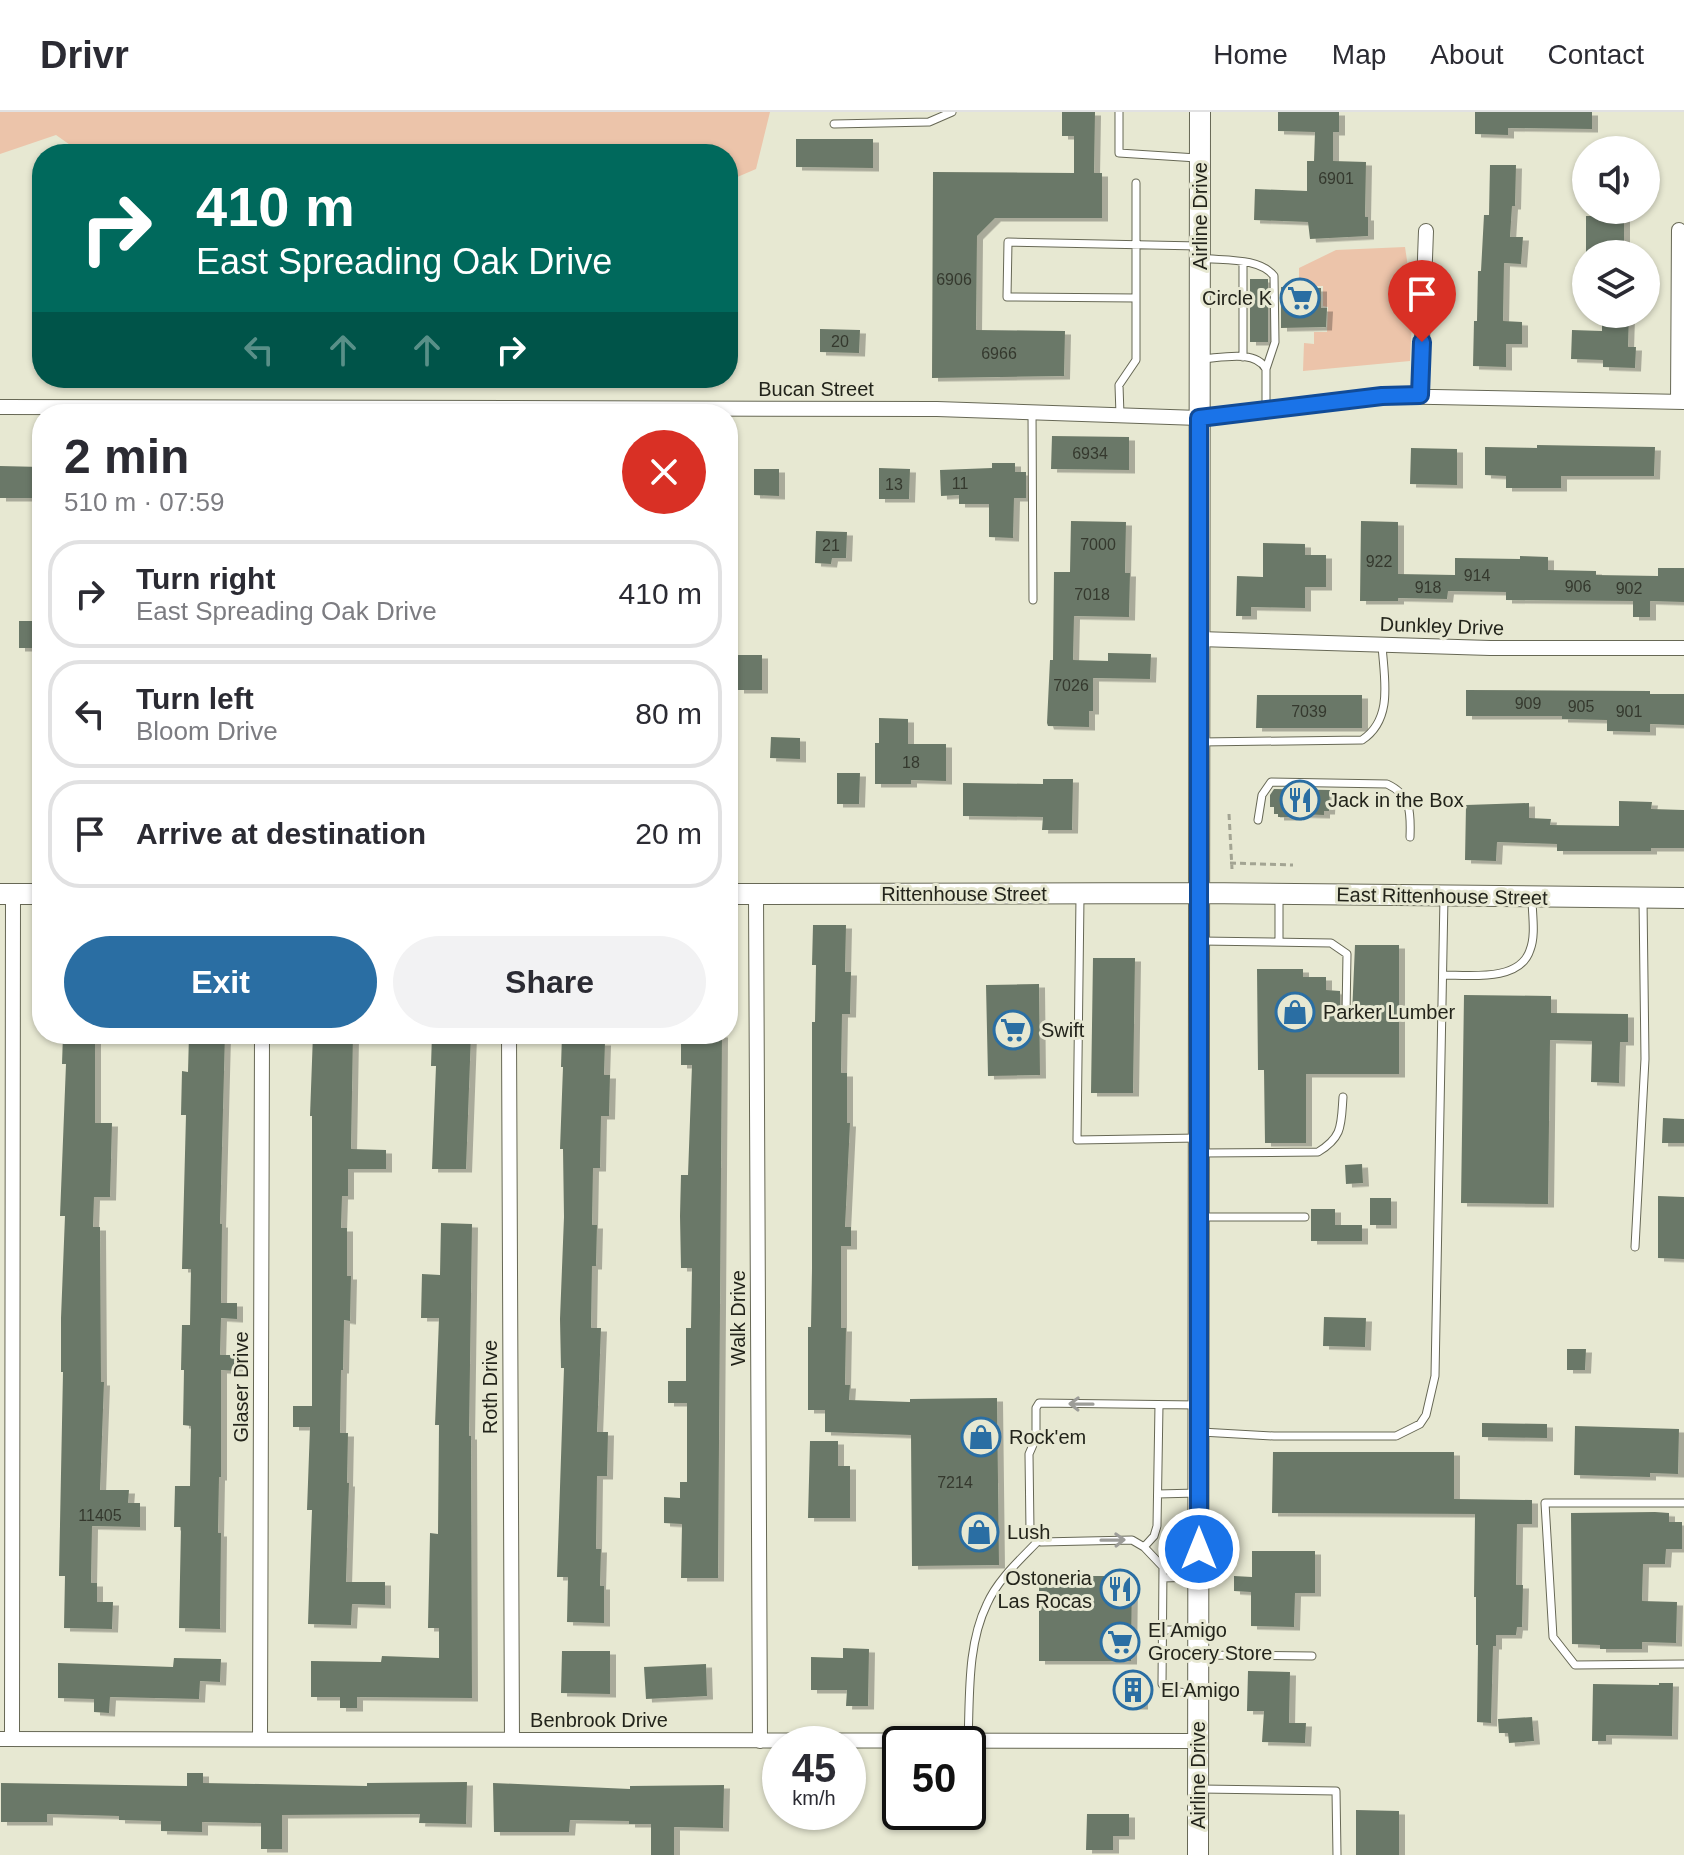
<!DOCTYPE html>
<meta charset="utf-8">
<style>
:root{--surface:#fff;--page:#f2f2f3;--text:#2b2b33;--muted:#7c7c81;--line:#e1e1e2;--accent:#2a6ea3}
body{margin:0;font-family:Helvetica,sans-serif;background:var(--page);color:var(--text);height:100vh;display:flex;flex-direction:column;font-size:30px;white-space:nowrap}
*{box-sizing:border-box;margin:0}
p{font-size:26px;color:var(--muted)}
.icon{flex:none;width:44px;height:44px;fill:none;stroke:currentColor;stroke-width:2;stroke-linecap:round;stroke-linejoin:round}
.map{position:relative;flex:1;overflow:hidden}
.panel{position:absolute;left:32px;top:292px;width:706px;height:640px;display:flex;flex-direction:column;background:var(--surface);border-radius:32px;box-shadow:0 2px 6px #0004}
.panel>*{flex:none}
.guide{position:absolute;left:32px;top:32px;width:706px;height:244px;border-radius:32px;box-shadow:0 2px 6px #0004;background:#00695c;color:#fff;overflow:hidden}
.buttons{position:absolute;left:1572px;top:24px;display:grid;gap:16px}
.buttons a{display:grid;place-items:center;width:88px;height:88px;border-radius:50%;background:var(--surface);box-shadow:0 2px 6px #0004;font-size:40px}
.speed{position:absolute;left:762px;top:1614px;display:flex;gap:16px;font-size:40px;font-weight:700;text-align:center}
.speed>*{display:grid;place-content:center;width:104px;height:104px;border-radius:50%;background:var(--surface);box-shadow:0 2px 6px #0004;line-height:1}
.speed small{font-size:20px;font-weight:400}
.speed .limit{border:4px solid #111;border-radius:12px;background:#fff;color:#111}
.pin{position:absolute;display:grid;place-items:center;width:68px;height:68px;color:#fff;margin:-82px -34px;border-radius:50% 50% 50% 0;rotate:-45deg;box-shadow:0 0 8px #0007}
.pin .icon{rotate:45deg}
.me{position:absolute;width:88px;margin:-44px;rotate:0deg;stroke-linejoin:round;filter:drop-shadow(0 0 6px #0008)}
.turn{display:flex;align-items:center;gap:28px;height:168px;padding:0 32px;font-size:36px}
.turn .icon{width:104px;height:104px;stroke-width:2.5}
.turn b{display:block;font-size:56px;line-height:68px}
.lanes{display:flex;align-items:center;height:76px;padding:0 32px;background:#0003;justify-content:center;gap:40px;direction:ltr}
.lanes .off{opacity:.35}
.round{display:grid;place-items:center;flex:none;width:84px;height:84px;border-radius:42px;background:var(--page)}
.overview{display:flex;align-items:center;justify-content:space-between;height:136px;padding:0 32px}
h1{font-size:48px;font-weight:800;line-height:60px}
.button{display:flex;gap:16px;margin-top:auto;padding:16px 32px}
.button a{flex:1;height:92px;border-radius:48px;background:var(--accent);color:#fff;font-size:32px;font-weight:800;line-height:92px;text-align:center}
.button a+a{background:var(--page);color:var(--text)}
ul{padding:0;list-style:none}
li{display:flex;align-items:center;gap:24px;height:108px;margin:0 16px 12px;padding:0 16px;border:4px solid var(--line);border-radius:32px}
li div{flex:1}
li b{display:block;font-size:30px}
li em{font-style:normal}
header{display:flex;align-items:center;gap:48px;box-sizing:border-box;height:112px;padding:0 40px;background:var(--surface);border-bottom:2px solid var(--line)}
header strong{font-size:38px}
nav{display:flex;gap:44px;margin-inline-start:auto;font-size:28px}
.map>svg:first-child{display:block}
</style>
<header>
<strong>Drivr</strong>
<nav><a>Home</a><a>Map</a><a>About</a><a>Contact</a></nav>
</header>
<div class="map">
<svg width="1684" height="1743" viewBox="0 0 1684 1743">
<defs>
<filter id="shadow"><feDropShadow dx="6" dy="3.5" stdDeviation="0" flood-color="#0004"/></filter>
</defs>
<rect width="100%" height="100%" fill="#e7e8d2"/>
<path fill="#ecc4aa" d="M0 0H770L756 57 728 69V42H83L56 23 0 42Z
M1405 135 1413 189 1410 249 1303 259 1304 231 1314 232V220H1327L1328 195 1323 194V174H1299V156L1336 138Z"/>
<path fill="#6b7867" filter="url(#shadow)" d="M1062 0H1095L1094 61H1102V106H995L977 124 976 218 1065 219 1064 264 932 266 933 60 1074 61V24H1062Z
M1278 0H1339V20H1333V49L1366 50 1365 105H1368V124L1310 127 1308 110 1254 108 1255 77 1307 79V49H1314L1315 20 1278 19Z
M1475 0H1592V17L1508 16V23L1475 22Z
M796 27H873V56L796 55Z
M1490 53H1516L1515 94H1512L1510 125H1523L1521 152 1504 151 1503 209 1522 210V232H1506V255L1473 254 1474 209H1477L1478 159H1481L1484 103H1489Z
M1586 104H1624V142H1586Z
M1250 167H1268V230H1250Z
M1281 175 1321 176V196H1327L1326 215 1281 216Z
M1602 202H1629L1628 235H1636L1635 256 1603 255V248L1571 247 1572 218 1602 219Z
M820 217 860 218 859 241 820 240Z
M1052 324 1129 325V358L1051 357Z
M1537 333 1655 335 1654 364H1561V376H1506V364L1485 363V335L1537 336Z
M1411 336 1457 337V373L1410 372Z
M992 351H1015V360H1026V386H1014L1013 426 989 425V392H959V383L941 384 940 358 992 356Z
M0 354 42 355V386H0Z
M879 356 910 357 909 387H879Z
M754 357H779V384L754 383Z
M1071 409 1126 410 1125 461H1130L1129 505 1074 504 1073 548 1108 549V541L1151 542 1150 567 1093 566V599H1089V615L1048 614 1047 611 1050 548H1053L1054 460H1070Z
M1361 409 1398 410V462L1455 463V446L1520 447V444L1548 445V458L1596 459V463L1658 464V456H1684V490L1650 489V505H1633V489L1506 488V480L1448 479 1447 487 1398 486V489H1360Z
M816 419 847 420 846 446H832L831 452 815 451Z
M1263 431 1305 432V443H1326V475H1305V496L1251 495V504H1236L1237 464 1263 465Z
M19 509H42V536H19Z
M738 543H762V578H738Z
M1466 578 1650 579V582H1684V613L1650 612V620L1607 619V608L1562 607V604H1466Z
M1257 583H1362V616H1256Z
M879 606 908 607V632H946V669L911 668V672H875V631H879Z
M771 625 800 626V647L770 646Z
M837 661H860L859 692H837Z
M1043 667H1073L1072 718H1042L1043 705 963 704V671L1043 672Z
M1274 677 1330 678 1329 699H1324V703L1296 702V705H1278V702H1274V695H1270V683Z
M1619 689 1652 690 1651 697 1684 698V736H1651V739H1557V732L1497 730 1496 749 1465 748 1466 693 1529 691V706L1551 707 1550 713 1619 714Z
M813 813H846L845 860H851L850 902H842L841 961H847V1011H850L845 1115H851V1134H841V1216H846L845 1273H850L849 1288 910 1290V1287L997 1286 999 1453 912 1454 911 1323 825 1320V1298H808V1215H811L812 1157V910H815L816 853H812Z
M1355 833H1399V962H1306V1031H1265L1264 958H1258L1257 857H1303V865H1326V878L1340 879V904L1347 909 1352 903Z
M1093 846H1135L1133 981H1091Z
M1039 872 1040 963 988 964 986 873Z
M1464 883 1551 884V901L1628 902V930H1620L1619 971 1591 970 1592 929 1550 928 1548 1092 1461 1091Z
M63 922H95V1011H112L110 1085H94L93 1115H100L101 1270H104L100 1378H129L128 1391H140V1415L92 1414 91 1471H97V1490H113L112 1517 64 1516 65 1464H59L63 1260H61V1206L65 1104H60L66 952H62Z
M189 922H225L220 1112H222L221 1191H237V1207L221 1206 220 1243H237V1259L221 1258V1365H219L218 1421H221L220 1517 179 1516 181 1415H174L175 1374H190L191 1314 183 1313 184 1258H181L182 1213H190L191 1157H182L186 1003H181L182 959 188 960Z
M313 922H353L351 1037 386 1038V1057H348V1084H342L341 1116H347V1164H351L350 1209 344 1208 343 1258H341L340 1321H348L347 1371H349L346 1470H385V1493L352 1492 351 1513 308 1512 312 1398H307L310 1315H293V1294H312V1004H310Z
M432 922H471L466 1057H432L436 954H431Z
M562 922H590V930H605L604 963H610L609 1004H601L600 1056H593L592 1113H597L596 1154H592L591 1216H601L597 1320H608L607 1364H597L596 1437H601L600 1474H604V1511L567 1510 568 1465H557L564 1256H561L560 1207 564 1105 563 1037H560L563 955H561Z
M681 922H722L718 1466H681L682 1412 664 1411V1385L680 1386V1370H687V1291H668V1269H686V1216H691L692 1156H681L680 1104 681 1063H688L692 953H681Z
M1663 1006 1684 1007V1031H1662Z
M1362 1052 1363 1071 1346 1072 1345 1053Z
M1658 1084 1684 1085V1147L1658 1146Z
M1370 1086H1391V1113H1370Z
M1311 1097H1335V1113H1362V1129H1311Z
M441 1111 472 1112 469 1324H471L472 1586 357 1585V1596H340V1585H311V1549L381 1550 382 1544 439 1546V1516H428L430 1421 438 1422 439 1313H435L439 1206H421L422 1162 440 1163Z
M1324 1205 1366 1206 1365 1235 1323 1234Z
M1567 1237H1586L1585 1258H1567Z
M1482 1311 1547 1312V1326L1482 1325Z
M1575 1314 1679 1317 1678 1362 1650 1361V1365L1574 1363Z
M810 1329H838V1354H850V1406H808Z
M1273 1340H1454V1387L1532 1388V1412H1517L1516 1473H1523L1522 1515H1517L1516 1523H1496V1534H1493L1491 1611 1477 1610 1478 1533H1476V1485H1474L1475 1402 1272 1401Z
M1655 1400 1669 1401V1410H1682V1437H1666L1665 1452H1643L1642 1489 1677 1490 1676 1531 1642 1530V1537H1600V1533L1572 1532 1571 1401Z
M1252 1439H1315V1481H1295L1294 1515 1251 1514V1480L1234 1479V1464L1252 1465Z
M1039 1464H1132L1131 1549H1039Z
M843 1536 869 1537 868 1594H846L847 1578H811V1545L843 1546Z
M562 1539H610V1582L561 1581Z
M174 1546 221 1547 220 1570 200 1569 199 1587 110 1585 109 1601 94 1600V1587L58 1586V1551L173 1555Z
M706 1552 707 1584 646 1587 644 1555Z
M1248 1559 1290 1560 1289 1611H1306L1305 1631 1262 1630 1264 1599H1247Z
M1141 1562 1142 1594H1126L1125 1563Z
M1659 1571H1673L1672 1624 1606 1623V1629H1592L1593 1572 1659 1573Z
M1532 1605 1534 1629 1509 1631 1508 1621H1499L1498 1607Z
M187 1661H203V1671L367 1674V1671L467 1670 466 1712 419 1711 420 1702 282 1703V1737H261V1711L202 1710V1720L161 1719V1709L119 1708V1704L47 1702V1710H1V1671L187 1674Z
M493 1671 630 1677V1674L724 1673 723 1716 674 1715V1743H651V1712H629V1709L570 1708 569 1720H494Z
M1356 1698 1399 1699V1743H1356Z
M1087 1702H1129V1724H1113V1738H1086Z"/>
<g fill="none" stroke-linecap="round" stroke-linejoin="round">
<defs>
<path id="lane" d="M1119 0V41L1197 46
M834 12 929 10 952 0
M1136 71V186
M1200 146C1223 149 1259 145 1274 164L1275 230 1266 257V299
M1243 245V151
M1201 247C1221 246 1255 237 1266 257
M1032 300 1033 488
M1120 303 1119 273 1136 248V186L1007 185 1008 130 1199 134
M1201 630 1362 628C1394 607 1384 566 1382 533
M1258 708 1262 683 1271 670 1387 672C1411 683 1411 701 1410 725
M1080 785 1077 1028 1198 1026
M1201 829 1331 831 1347 842 1346 903
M1279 830V785
M1443 863C1469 863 1520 870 1530 838 1536 823 1532 802 1532 786
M1202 1041 1318 1040C1343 1025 1341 1013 1343 985
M1200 1105H1305
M1635 1135 1645 947 1643 788
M1201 1320 1274 1324H1396L1420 1312 1426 1303 1435 1264 1444 785
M1158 1382 1197 1381
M1684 1391H1545L1553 1525 1575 1553 1684 1552
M1144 1435 1154 1424 1157 1414 1159 1293
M1163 1466 1197 1465
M1162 1518H1196
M1201 1543 1312 1544
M1197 1582 1169 1579 1162 1572 1163 1455 1144 1435 1132 1428 1041 1430 1034 1426 1030 1418 1029 1342 1036 1326V1296L1039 1291 1197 1293
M968 1628C970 1584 967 1533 987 1492 998 1467 1021 1447 1039 1428
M1201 1677 1336 1679 1337 1743"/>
<path id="street" d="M1420 283 1426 119
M1678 290 1679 118
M0 295 937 297 1199 306 1382 284 1684 290
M1199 527 1490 536H1684
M756 782 760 1629
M509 922 512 1628
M0 1627 1199 1629
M12 1627 13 783
M260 1627 262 922"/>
<path id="secondary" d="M0 782H42
M728 782 1200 781 1684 786
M1198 1743 1200 0"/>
</defs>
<use href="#lane" stroke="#676855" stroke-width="9"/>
<use href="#street" stroke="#676855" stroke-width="16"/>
<use href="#secondary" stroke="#676855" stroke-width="22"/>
<path stroke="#a3a493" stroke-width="3" stroke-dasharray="6 4" stroke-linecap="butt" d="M1229 702 1232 757
M1230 751 1293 753"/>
<use href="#lane" stroke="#fff" stroke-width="7"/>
<use href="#street" stroke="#fff" stroke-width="14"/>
<use href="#secondary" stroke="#fff" stroke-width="20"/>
</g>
<defs><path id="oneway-shaft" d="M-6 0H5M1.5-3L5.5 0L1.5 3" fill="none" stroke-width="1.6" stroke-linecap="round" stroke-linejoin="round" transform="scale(2)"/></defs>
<g stroke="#9c9c98">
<use href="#oneway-shaft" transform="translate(1081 1292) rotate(-179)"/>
<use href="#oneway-shaft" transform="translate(1113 1428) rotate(-1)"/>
</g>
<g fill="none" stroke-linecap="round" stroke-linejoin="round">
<defs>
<path id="route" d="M1199 1437V306L1382 284 1420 283 1422 230"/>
</defs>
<use href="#route" stroke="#114b97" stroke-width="20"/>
<use href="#route" stroke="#1a73e8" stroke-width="14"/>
</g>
<defs>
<symbol id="supermarket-ring" viewBox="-11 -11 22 22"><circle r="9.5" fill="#e7e8d2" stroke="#2a6ea3" stroke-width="1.5"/><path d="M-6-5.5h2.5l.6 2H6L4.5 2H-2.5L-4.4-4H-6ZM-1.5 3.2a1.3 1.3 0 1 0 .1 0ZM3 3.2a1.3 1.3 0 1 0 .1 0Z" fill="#2a6ea3"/></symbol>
<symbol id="restaurant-ring" viewBox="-11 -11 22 22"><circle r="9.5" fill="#e7e8d2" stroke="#2a6ea3" stroke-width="1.5"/><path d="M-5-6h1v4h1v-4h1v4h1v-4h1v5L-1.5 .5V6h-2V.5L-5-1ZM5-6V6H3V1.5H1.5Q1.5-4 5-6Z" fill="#2a6ea3"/></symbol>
<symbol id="shop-ring" viewBox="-11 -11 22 22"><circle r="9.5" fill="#e7e8d2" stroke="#2a6ea3" stroke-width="1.5"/><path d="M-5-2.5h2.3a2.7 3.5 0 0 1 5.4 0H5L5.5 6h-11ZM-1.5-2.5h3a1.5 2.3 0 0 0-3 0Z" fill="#2a6ea3"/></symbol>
<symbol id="building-ring" viewBox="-11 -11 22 22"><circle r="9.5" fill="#e7e8d2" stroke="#2a6ea3" stroke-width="1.5"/><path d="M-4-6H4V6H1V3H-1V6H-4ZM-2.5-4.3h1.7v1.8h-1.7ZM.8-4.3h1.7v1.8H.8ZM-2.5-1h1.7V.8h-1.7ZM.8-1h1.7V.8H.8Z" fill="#2a6ea3"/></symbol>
</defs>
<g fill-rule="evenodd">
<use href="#supermarket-ring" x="1278" y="164" width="44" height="44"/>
<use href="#restaurant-ring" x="1278" y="666" width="44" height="44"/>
<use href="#shop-ring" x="1273" y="878" width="44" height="44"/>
<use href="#supermarket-ring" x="991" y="896" width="44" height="44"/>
<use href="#shop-ring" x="959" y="1303" width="44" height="44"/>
<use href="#shop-ring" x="957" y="1398" width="44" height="44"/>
<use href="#restaurant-ring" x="1098" y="1455" width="44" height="44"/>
<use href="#supermarket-ring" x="1098" y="1508" width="44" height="44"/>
<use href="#building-ring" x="1111" y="1556" width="44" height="44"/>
</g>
<g text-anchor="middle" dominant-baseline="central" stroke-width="6" stroke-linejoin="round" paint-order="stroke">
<g font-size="16" fill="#35392e">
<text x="1336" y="66">6901</text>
<text x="954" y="167">6906</text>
<text x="840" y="229">20</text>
<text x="999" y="241">6966</text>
<text x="1090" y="341">6934</text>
<text x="960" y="371">11</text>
<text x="894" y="372">13</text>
<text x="1098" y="432">7000</text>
<text x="831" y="433">21</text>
<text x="1379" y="449">922</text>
<text x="1477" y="463">914</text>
<text x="1578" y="474">906</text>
<text x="1428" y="475">918</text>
<text x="1629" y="476">902</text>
<text x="1092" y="482">7018</text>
<text x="1071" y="573">7026</text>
<text x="1528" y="591">909</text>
<text x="1581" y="594">905</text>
<text x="1309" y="599">7039</text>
<text x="1629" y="599">901</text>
<text x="911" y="650">18</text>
<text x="955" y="1370">7214</text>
<text x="100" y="1403">11405</text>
</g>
<g font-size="20" fill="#23241b" stroke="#e7e8d2">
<text transform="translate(1200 104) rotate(-90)">Airline Drive</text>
<text x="816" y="277">Bucan Street</text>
<text transform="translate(1442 514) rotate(2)">Dunkley Drive</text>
<text x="964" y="782">Rittenhouse Street</text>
<text transform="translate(1442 784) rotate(1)">East Rittenhouse Street</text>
<text transform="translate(738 1206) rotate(-90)">Walk Drive</text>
<text transform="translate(241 1275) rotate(-90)">Glaser Drive</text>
<text transform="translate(490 1275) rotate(-90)">Roth Drive</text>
<text x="599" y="1608">Benbrook Drive</text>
<text transform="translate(1198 1663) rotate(-90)">Airline Drive</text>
</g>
<g font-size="20" fill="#23241b" stroke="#e7e8d2" text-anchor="start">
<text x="1272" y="186" text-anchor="end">Circle K</text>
<text x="1328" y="688">Jack in the Box</text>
<text x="1323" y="900">Parker Lumber</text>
<text x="1041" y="918">Swift</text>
<text x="1009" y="1325">Rock'em</text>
<text x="1007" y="1420">Lush</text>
<text x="1092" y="1466" text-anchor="end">Ostoneria<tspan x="1092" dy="23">Las Rocas</tspan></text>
<text x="1148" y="1518">El Amigo<tspan x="1148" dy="23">Grocery Store</tspan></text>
<text x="1161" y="1578">El Amigo</text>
</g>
</g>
</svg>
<div class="buttons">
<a><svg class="icon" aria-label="sound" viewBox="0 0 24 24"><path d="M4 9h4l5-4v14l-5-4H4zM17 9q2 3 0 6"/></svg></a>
<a><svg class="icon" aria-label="layers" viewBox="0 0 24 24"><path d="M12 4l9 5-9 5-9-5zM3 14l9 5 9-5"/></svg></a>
</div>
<div class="speed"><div>45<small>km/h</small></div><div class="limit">50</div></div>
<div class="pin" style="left:1422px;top:230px;background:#d93025"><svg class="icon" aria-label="arrive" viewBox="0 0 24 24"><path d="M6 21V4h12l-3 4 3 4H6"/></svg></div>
<svg class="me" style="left:1199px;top:1437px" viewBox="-20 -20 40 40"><circle r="17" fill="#1a73e8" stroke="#fff" stroke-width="3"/><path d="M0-11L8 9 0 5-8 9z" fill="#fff"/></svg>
<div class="guide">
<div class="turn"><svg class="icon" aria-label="right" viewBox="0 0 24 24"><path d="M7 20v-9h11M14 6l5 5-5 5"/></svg><div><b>410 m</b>East Spreading Oak Drive</div></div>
<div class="lanes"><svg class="icon off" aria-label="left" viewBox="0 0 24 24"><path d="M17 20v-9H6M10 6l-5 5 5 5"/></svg><svg class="icon off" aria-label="ahead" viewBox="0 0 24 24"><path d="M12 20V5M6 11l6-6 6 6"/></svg><svg class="icon off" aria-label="ahead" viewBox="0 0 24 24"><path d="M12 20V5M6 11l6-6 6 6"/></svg><svg class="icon" aria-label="right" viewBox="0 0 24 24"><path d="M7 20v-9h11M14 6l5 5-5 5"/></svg></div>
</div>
<section class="panel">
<div class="overview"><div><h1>2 min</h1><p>510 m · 07:59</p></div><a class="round" style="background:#d93025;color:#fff"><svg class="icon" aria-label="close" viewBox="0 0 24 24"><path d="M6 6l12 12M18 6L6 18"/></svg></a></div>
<ul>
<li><svg class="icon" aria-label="right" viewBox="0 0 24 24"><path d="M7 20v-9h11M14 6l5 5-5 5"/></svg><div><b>Turn right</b><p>East Spreading Oak Drive</p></div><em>410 m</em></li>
<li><svg class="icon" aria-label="left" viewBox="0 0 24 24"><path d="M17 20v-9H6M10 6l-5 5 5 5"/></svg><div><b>Turn left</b><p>Bloom Drive</p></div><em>80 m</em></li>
<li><svg class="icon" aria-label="arrive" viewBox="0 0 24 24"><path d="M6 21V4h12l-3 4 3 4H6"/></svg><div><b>Arrive at destination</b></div><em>20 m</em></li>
</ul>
<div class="button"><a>Exit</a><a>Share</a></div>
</section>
</div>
